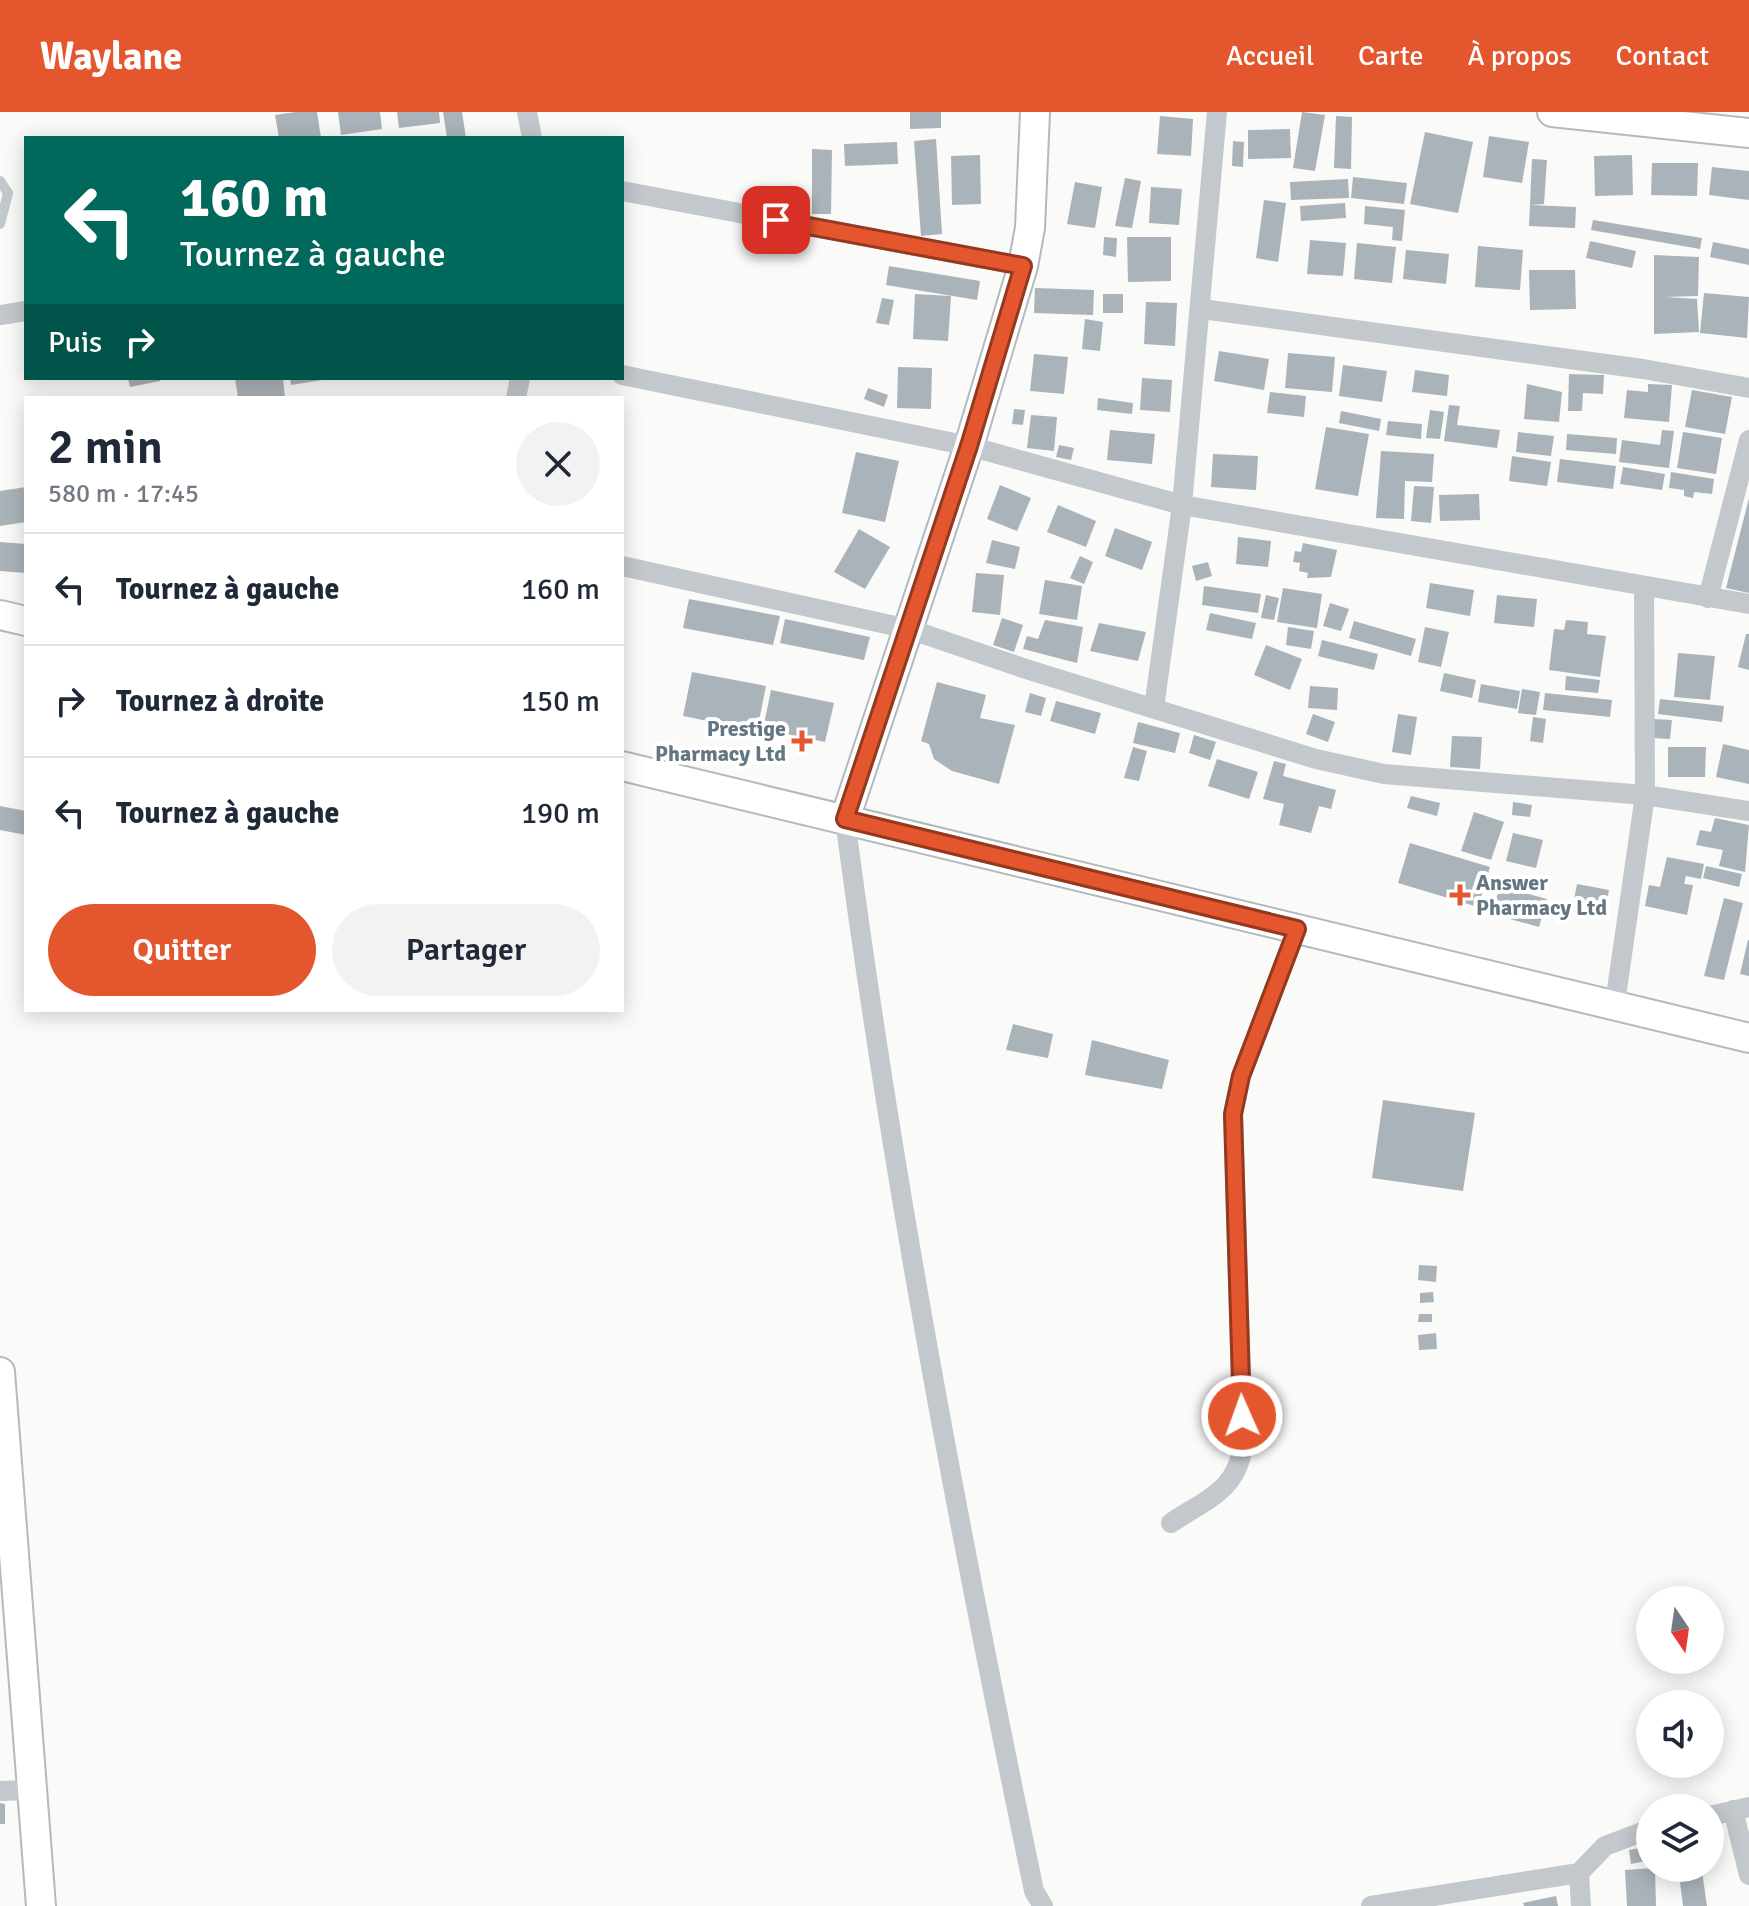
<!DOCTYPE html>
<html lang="fr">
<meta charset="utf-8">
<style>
:root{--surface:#fff;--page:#f2f2f3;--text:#1f2937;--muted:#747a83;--line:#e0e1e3;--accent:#e4572e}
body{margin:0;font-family:Signika,sans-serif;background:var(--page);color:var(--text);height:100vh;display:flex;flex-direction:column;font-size:30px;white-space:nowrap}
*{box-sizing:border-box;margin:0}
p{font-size:26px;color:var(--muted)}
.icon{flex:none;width:44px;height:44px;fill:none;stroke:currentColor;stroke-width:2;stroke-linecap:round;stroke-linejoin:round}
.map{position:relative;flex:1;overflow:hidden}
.drawer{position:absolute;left:24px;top:284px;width:600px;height:616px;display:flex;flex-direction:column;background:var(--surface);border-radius:0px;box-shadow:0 4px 20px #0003}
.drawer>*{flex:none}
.top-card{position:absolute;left:24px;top:24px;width:600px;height:244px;border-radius:0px;box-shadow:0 4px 20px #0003;background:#00695c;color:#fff;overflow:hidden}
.needle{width:52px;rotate:167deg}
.controls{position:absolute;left:1636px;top:1474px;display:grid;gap:16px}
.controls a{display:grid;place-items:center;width:88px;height:88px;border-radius:50%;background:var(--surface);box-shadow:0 4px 20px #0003;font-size:40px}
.pin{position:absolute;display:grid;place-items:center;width:68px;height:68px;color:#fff;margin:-34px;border-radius:16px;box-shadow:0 4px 12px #0006}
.me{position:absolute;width:88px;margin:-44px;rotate:358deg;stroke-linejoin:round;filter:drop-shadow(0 0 6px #0008)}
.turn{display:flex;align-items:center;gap:28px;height:168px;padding:0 24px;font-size:36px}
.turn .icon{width:104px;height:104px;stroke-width:2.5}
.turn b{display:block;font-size:56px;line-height:68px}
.then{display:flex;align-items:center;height:76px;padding:0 24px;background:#0003;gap:16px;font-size:30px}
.round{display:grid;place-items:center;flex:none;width:84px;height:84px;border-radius:42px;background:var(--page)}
.overview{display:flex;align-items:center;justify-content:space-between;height:136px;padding:0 24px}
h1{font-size:48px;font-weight:600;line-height:60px}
.button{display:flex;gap:16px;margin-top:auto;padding:16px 24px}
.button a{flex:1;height:92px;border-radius:48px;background:var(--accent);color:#fff;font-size:32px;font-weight:600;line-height:92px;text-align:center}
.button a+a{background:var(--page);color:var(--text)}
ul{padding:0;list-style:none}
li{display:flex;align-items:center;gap:24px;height:112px;padding:0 24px;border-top:2px solid var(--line)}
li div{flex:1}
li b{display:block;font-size:30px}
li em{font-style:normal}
header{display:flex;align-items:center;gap:48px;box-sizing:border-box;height:112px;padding:0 40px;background:var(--accent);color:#fff}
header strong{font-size:38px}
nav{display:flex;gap:44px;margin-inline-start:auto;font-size:28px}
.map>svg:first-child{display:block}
</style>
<header>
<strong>Waylane</strong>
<nav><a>Accueil</a><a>Carte</a><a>À propos</a><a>Contact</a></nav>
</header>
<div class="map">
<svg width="1749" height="1794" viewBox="0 0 1749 1794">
<rect width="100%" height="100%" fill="#fafaf8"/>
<path fill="#aab3b9" d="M295 0H317L321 26H279L275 3Z
M338 0H380L382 17 341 23Z
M397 0H439L440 11 399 16Z
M443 0H462L466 26H447Z
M910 0H941V16L910 17Z
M1302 0 1325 3 1315 59 1293 56Z
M1160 4 1193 7 1191 44 1157 42Z
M1336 4 1352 5 1351 57 1334 56Z
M1290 17 1291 46 1248 47V18Z
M1425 20 1473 30 1458 101 1410 92Z
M1489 24 1529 30 1522 71 1483 65Z
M936 27 942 122 921 124 914 29Z
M1233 29 1244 30 1243 55 1232 54Z
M897 30 898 52 845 54 844 32Z
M812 37 832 38 831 102H812Z
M980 43 981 92 952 93 951 44Z
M1632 43 1633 83 1595 84 1594 44Z
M1532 47 1547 48 1544 92 1530 93Z
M1652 51H1698L1697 84 1651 83Z
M1712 55 1749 59V88L1709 83Z
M1353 65 1407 71 1404 92 1351 86Z
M1125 66 1141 69 1132 116 1115 114Z
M1348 67 1349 86 1291 88 1290 70Z
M1075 70 1102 75 1095 116 1067 112Z
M1151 75 1182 77 1179 113 1149 111Z
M1264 88 1286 91 1278 150 1256 146Z
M1345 91 1346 106 1301 109 1300 94Z
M1530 93 1576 95 1575 116 1529 114Z
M1365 94 1405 98 1402 129 1392 128 1393 115 1364 112Z
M1593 108 1702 126 1700 137 1591 118Z
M1104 125 1117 126 1116 145 1103 143Z
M1127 125H1171V169L1128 170Z
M1310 128 1346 131 1343 164 1307 162Z
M1590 129 1636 139 1632 156 1586 146Z
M1713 130 1749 137V153L1710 145Z
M1357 131 1396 135 1392 171 1354 167Z
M1478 134 1523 138 1520 178 1475 175Z
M1406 138 1449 142 1446 172 1403 167Z
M1654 143 1699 145 1698 184 1665 185 1697 187 1699 220 1654 222Z
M889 154 980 169 977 188 886 173Z
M1529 158H1575L1576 197 1530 198Z
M1035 176 1094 178 1093 203 1034 201Z
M1704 181 1749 185 1747 226 1700 221Z
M915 182 951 184 948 229 913 227Z
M1103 182H1123V201H1103Z
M882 186 894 188 889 213 876 211Z
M1146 190 1177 191 1175 234 1144 232Z
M1085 207 1103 210 1100 239 1082 237Z
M1219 239 1269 247 1264 278 1214 269Z
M1288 241 1335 245 1332 280 1285 276Z
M1034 242 1068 245 1064 282 1030 279Z
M1343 253 1387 259 1382 290 1339 284Z
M898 255 932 256 931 297 897 296Z
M1415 258 1449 263 1447 284 1412 280Z
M1569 262 1604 263 1603 282 1583 281 1582 299H1568Z
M128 266H160V269L130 275Z
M235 266H283L285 286H238Z
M290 266H322V268L291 273Z
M1142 266 1172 268 1170 300 1140 298Z
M1527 272 1562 280 1559 310 1524 307Z
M1648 272 1672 273 1669 310 1624 306 1627 278 1648 280Z
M868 276 888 283 884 295 864 287Z
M1692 278 1732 285 1725 322 1685 315Z
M1270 280 1306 284 1304 305 1267 301Z
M1098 286 1133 291 1132 302 1097 298Z
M1449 293 1460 294 1457 313 1500 318 1497 336 1444 329Z
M1014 297 1025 298 1023 313 1012 312Z
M1430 298 1444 300 1440 327 1426 326Z
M1341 299 1381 307 1379 319 1339 311Z
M1031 303 1057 305 1054 339 1027 336Z
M1388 309 1422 312 1421 327 1386 323Z
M1326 315 1369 322 1358 384 1315 377Z
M1110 318 1155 322 1152 352 1107 348Z
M1662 318 1674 319 1669 356 1619 350 1622 328 1660 333Z
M1518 320 1554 324 1551 344 1516 340Z
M1683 320 1722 326 1716 362 1677 356Z
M1567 322 1617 326 1616 342 1566 338Z
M1059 333 1074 336 1071 348 1056 345Z
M1381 339 1434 342 1432 370 1405 369 1404 407 1376 406Z
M856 340 899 349 885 410 842 401Z
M1213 342 1258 344 1256 378 1211 375Z
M1512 344 1551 350 1547 374 1509 369Z
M1560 347 1616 354 1613 377 1557 370Z
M1623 355 1665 362 1662 378 1620 372Z
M1671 360 1714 367 1712 382 1694 380 1693 386 1684 384V378L1669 376Z
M1000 373 1031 386 1017 419 987 407Z
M1414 374 1434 375 1431 411 1411 409Z
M26 375V410L0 414V379Z
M1479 382 1480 408 1440 409 1439 383Z
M1749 386V481L1726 476Z
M1058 393 1096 409 1086 435 1047 420Z
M1115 416 1152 430 1142 458 1105 444Z
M859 417 890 435 865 477 834 460Z
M1238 425 1271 429 1268 455 1236 452Z
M992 428 1020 435 1015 457 986 451Z
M0 430 26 432V461L0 459Z
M1303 431 1337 438 1331 465 1307 466 1308 461 1299 459 1300 451 1293 450 1295 439 1301 440Z
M1080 444 1093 450 1084 472 1070 466Z
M1208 450 1212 464 1196 469 1192 454Z
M976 461 1004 463 1000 503 972 500Z
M1045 468 1082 474 1077 508 1039 502Z
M1430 471 1474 478 1470 504 1426 496Z
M1204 474 1261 482 1258 501 1202 493Z
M1283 476 1322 482 1317 516 1277 510Z
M1266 483 1279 486 1274 508 1261 506Z
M1497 483 1537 487 1534 515 1494 511Z
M689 487 780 504 773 533 683 516Z
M1330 491 1349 497 1341 519 1323 514Z
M1210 501 1256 511 1252 527 1206 518Z
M1002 506 1023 513 1014 540 993 533Z
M785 507 870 525 864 548 780 531Z
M1045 508 1083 515 1077 551 1023 537 1027 524 1038 527Z
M1566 508 1588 510 1587 522 1606 524 1600 565 1549 558 1554 517 1564 518Z
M1354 509 1416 527 1411 544 1349 526Z
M1099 511 1146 520 1138 549 1090 539Z
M1288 515 1314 519 1311 537 1286 533Z
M1425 515 1449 520 1441 555 1418 550Z
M1746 522H1749V558L1738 555Z
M1322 528 1378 542 1374 558 1318 544Z
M1266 533 1302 547 1290 578 1254 563Z
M1678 541 1715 544 1710 588 1674 585Z
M692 560 766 574 757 619 683 604Z
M1444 561 1476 568 1472 586 1440 579Z
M1566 564 1600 568 1598 581 1565 578Z
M937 570 986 583 980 606 1015 613 999 672 952 659 934 647 929 632 921 629Z
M1481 572 1520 579 1517 597 1478 590Z
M1310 574 1338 576 1337 598 1308 596Z
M1522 577 1540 580 1536 603 1518 601Z
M771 578 834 591 825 630 763 617Z
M1030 581 1046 586 1041 604 1025 600Z
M1545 581 1612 588 1610 605 1543 598Z
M1660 587 1724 594 1722 610 1658 602Z
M1056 589 1101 601 1095 622 1050 609Z
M1313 602 1335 610 1328 630 1306 622Z
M1398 602 1417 605 1411 643 1392 640Z
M1533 605 1546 607 1543 631 1530 629Z
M1654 607 1672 608 1670 627 1653 626Z
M1138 610 1180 621 1175 641 1133 631Z
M1194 623 1216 630 1210 648 1189 641Z
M1452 624 1482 625 1480 657 1450 655Z
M1723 632 1749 638V672L1716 665Z
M1133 635 1147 639 1139 669 1124 666Z
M1668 635H1706L1705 665H1668Z
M1217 647 1258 660 1249 687 1208 674Z
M1274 649 1286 652 1283 664 1336 678 1331 697 1319 694 1311 721 1279 713 1284 692 1263 687Z
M1411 684 1440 691 1437 704 1407 696Z
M1513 690 1532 693 1530 705 1512 703Z
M0 694 26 699V723L0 718Z
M1474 700 1504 710 1491 748 1461 739Z
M1715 706 1749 713 1745 760 1719 754 1723 738 1696 733 1700 718 1711 720Z
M1513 721 1543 728 1536 756 1506 749Z
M1410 731 1490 755 1478 795 1398 771Z
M1667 745 1704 752 1701 767 1686 764 1684 772 1693 773 1687 803 1645 794 1649 773 1660 775Z
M1706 754 1742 762 1739 775 1703 766Z
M1577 772 1609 778 1605 799 1573 793Z
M1500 774 1547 787 1539 815 1492 802Z
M1724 786 1743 791 1724 868 1704 864Z
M1748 828H1749V864L1740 862Z
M1013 912 1053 922 1048 946 1006 938Z
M1092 928 1169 948 1162 977 1085 963Z
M1383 988 1475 1001 1463 1079 1372 1066Z
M1419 1153 1437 1154 1436 1170 1418 1168Z
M1433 1180 1434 1190 1420 1191V1181Z
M1419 1202H1432V1210H1418Z
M1436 1221 1437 1237 1419 1238 1418 1223Z
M0 1691 5 1692V1712H0Z
M1650 1734V1748L1631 1752 1629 1738Z
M1655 1756 1656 1794H1627L1625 1758Z
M1702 1759 1707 1794H1683L1679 1762Z
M1556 1784 1558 1794H1524L1523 1791Z"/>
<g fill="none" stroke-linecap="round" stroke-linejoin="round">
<defs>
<path id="secondary" d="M1552 0 1749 21
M0 503 26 509
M622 654 1749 926
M845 707 969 334 1023 154 1030 116 1035 0
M0 1260 41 1794"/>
</defs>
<use href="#secondary" stroke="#b3babf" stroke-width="32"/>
<path stroke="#c3c8cc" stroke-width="10" d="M0 69 8 81 0 112"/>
<path stroke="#c3c8cc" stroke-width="20" d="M527 0 532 26
M622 79 1023 154
M1202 197 1643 257 1749 276
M0 203 26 199
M622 263 969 334 1182 393 1749 492
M516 286 520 266
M622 454 909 517 1026 557 1316 647 1384 662 1645 683 1749 699
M1708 486 1749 328
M1154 596 1182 393 1217 0
M845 707C892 1067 960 1424 1034 1779L1043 1794
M1615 891 1645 683 1644 476
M1171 1411C1206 1387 1236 1380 1243 1334L1233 1002 1241 964 1297 817
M0 1679 31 1678
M1733 1698 1749 1763
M1710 1704 1749 1695
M1579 1761 1581 1794
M1371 1794 1579 1761 1605 1734 1650 1717"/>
<use href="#secondary" stroke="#fff" stroke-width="28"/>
</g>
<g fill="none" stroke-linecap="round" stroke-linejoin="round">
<defs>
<path id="route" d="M776 108 1023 154 969 334 845 707 1297 817 1241 964 1233 1002 1242 1304"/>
</defs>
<use href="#route" stroke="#94391e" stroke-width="20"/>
<use href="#route" stroke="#e4572e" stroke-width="14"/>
</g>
<g fill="#e4572e" stroke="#fff" stroke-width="3">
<path d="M798 617h8v8h8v8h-8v8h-8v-8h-8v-8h8z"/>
<path d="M1456 771h8v8h8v8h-8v8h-8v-8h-8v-8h8z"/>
</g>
<g text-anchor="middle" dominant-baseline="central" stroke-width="8" stroke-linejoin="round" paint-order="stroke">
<g font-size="22" font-weight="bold" fill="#657683" stroke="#fff" text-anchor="end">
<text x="786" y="616">Prestige<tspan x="786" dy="25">Pharmacy Ltd</tspan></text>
<text x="1476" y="770" text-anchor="start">Answer<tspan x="1476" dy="25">Pharmacy Ltd</tspan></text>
</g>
</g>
</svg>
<div class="controls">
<a><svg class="needle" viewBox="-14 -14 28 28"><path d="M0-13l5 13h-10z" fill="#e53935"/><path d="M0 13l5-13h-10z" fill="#747a83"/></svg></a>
<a><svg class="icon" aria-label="sound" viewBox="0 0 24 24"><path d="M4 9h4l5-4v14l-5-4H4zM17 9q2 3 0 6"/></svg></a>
<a><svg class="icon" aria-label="layers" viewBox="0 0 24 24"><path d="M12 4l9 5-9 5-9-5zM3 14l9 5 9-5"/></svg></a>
</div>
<div class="pin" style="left:776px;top:108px;background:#d93025"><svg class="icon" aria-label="arrive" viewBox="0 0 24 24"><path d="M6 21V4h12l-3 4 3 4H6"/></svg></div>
<svg class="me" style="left:1242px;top:1304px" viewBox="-20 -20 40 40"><circle r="17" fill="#e4572e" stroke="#fff" stroke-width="3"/><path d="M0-11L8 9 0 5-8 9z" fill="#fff"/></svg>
<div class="top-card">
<div class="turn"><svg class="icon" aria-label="left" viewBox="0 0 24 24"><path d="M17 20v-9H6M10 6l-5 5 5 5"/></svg><div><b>160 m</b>Tournez à gauche</div></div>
<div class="then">Puis<svg class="icon" aria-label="right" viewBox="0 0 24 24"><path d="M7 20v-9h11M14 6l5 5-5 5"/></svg></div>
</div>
<section class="drawer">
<div class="overview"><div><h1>2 min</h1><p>580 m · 17:45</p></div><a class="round"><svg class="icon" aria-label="close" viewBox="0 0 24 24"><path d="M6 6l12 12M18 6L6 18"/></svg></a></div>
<ul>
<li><svg class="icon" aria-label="left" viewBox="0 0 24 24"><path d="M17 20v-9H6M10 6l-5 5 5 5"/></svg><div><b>Tournez à gauche</b></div><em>160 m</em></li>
<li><svg class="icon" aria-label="right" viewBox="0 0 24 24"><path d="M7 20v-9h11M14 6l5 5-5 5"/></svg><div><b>Tournez à droite</b></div><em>150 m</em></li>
<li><svg class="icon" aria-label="left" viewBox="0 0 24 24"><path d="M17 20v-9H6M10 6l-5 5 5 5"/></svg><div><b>Tournez à gauche</b></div><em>190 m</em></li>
</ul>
<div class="button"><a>Quitter</a><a>Partager</a></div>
</section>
</div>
